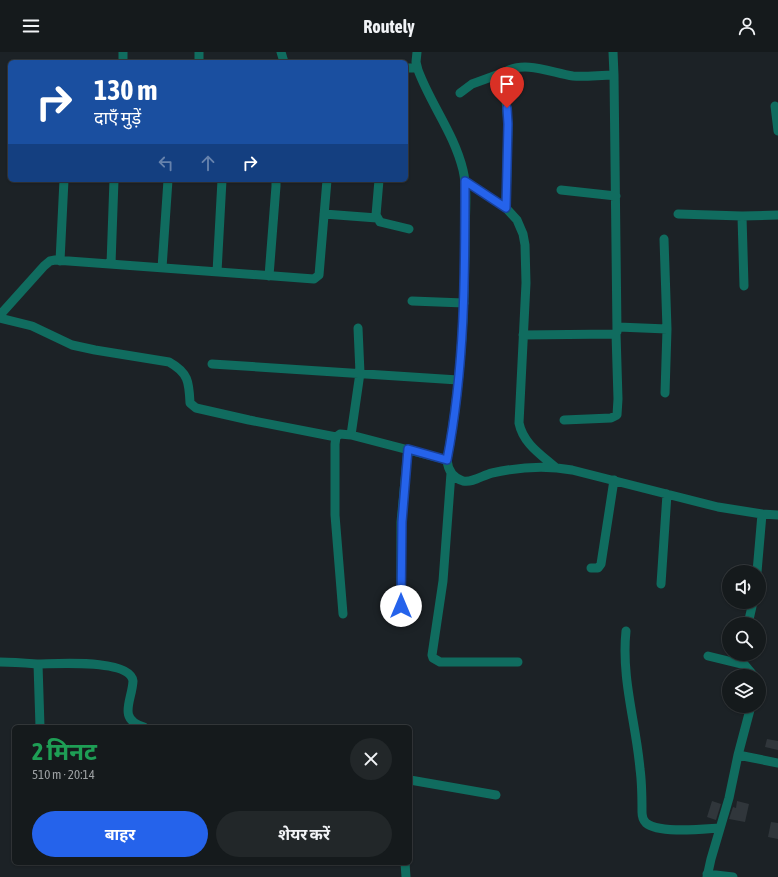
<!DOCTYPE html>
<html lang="hi">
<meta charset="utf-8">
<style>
:root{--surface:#151a1c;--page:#222729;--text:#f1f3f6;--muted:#9da1a3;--line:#34383b;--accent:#2563eb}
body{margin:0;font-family:"Asap Condensed","Noto Sans Devanagari",sans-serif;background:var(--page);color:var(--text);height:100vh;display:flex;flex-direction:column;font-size:15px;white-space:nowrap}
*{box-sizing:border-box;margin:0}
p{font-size:13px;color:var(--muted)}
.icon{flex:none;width:22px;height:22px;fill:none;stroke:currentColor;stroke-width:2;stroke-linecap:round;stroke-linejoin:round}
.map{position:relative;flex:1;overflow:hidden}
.panel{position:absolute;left:12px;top:673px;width:400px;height:140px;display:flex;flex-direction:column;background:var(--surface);border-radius:6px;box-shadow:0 1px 3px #0004,0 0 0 1px var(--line)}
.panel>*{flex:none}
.banner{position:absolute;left:8px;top:8px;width:400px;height:122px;border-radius:6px;box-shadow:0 1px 3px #0004,0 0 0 1px var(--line);background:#1a4fa0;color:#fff;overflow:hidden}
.controls{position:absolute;left:722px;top:513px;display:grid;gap:8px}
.controls a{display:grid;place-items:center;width:44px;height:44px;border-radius:50%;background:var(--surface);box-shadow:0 1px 3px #0004,0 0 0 1px var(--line);font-size:20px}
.pin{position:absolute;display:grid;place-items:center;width:34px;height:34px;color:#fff;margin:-41px -17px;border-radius:50% 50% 50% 0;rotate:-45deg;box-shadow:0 0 4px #0007}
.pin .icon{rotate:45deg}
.me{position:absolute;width:44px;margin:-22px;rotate:0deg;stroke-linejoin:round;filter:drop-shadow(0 0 3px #0008)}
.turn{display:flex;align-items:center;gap:14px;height:84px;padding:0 20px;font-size:18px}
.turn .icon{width:52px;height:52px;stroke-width:2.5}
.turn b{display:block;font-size:28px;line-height:34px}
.lanes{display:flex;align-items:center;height:38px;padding:0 20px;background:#0003;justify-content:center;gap:20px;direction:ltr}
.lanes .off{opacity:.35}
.round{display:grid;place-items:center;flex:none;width:42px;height:42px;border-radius:21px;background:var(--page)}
.head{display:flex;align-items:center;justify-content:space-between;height:68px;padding:0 20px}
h1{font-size:24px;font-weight:700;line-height:30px;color:#1e9e55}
.button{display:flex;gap:8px;margin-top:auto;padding:8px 20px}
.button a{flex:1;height:46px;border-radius:24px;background:var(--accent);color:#fff;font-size:16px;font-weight:700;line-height:46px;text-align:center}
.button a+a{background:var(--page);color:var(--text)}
header{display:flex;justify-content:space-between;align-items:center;height:52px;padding:0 20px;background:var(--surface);font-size:18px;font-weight:700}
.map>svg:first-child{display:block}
</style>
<header><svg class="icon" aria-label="menu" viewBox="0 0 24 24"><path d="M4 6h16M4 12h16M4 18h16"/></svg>Routely<svg class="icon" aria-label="person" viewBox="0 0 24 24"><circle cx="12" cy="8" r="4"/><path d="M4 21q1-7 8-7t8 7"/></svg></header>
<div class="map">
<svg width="778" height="825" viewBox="0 0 778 825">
<rect width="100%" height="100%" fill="#1c2226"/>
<path fill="#30363b" d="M767 687 778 689V698L765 695Z
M712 749 721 752 716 768 707 765Z
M737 749 749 752 745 770 729 767 733 755 736 756Z
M771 770 778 771V787L768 785Z"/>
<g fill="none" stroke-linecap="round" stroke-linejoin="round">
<path stroke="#106c5f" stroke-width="9" d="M281 0 284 10
M417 0 416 10 418 18C431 53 454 81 463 118 468 139 465 163 465 184 465 259 461 335 447 408 448 418 453 426 463 429 473 431 483 423 492 421 519 415 545 413 572 418L718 455 762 462 778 463
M613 0 614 23
M123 7V0
M199 9V0
M406 16H417
M460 41 472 32 505 20
M775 54 778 79
M379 128 376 163 380 170 409 177
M465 129 506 156 517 168 523 182 525 193 526 231 519 371C523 391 540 402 555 415
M561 138 616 144
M506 156 508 72 504 24 505 20C525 8 552 21 573 24 586 25 600 23 614 23L617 280 614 282 523 283
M324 162 377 166
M678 162 742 164 778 163
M742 164 744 234
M664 187 667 277 665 341
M60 209 64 128
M111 212 114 128
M162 216 168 128
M217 220 222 128
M269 224 276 134V128
M412 249 464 251
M0 263 44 214 50 209 55 208 314 227 319 223 327 128
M0 266 32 274 72 293 95 298 169 310C189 321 189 331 190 351L196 356 249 368 336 385
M618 275 667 277
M212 312 458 328
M564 368 611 366 617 363 618 347 616 281
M351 383 360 321 358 276
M451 421 443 529 432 603 433 606 440 610H518
M591 516H598L601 512 614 428
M757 520 762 462
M661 532 667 442
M401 554V470L408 397
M343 562 335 463V392L336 385 340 382 351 383 447 408
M748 572 753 550
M626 579C621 626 636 671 640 717 642 731 642 745 642 760 642 764 643 768 646 771 659 782 703 777 719 776
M743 602V611L754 624
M708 604 745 613
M0 610C13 610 25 611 37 612 55 612 130 606 133 629 132 649 117 667 144 675
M38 612 40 675
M738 703 778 711
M410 728 496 743
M405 811 406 825
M707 822 733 825
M707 825 711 807 729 746 738 703 751 654"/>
</g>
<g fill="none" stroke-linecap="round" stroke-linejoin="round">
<defs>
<path id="route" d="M401 554 402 470 408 397 447 408C465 315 465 224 465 129L506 156 508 72 507 56"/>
</defs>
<use href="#route" stroke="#184099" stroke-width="10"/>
<use href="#route" stroke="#2563eb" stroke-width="7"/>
</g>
</svg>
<div class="controls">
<a><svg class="icon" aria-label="sound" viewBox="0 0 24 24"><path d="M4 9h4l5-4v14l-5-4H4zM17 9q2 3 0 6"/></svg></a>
<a><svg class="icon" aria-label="search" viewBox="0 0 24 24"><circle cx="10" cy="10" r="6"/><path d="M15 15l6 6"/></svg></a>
<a><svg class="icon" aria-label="layers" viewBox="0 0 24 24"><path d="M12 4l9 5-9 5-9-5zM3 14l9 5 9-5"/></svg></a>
</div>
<div class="pin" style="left:507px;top:56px;background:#d93025"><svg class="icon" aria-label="arrive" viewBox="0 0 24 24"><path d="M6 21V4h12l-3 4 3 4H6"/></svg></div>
<svg class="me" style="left:401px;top:554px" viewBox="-20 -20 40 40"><circle r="19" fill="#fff"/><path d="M0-13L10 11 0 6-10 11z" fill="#2563eb"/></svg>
<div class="banner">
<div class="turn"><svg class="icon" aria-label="right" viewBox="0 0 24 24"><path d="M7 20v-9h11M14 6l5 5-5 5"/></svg><div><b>130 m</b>दाएँ मुड़ें</div></div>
<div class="lanes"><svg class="icon off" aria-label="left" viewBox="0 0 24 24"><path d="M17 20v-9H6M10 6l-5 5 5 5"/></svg><svg class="icon off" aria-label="ahead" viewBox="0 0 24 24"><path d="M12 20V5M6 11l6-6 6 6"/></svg><svg class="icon" aria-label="right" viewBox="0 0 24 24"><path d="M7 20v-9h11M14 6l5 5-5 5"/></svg></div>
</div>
<section class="panel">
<div class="head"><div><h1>2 मिनट</h1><p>510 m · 20:14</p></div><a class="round"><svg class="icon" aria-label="close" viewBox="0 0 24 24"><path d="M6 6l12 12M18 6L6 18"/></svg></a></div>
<div class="button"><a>बाहर</a><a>शेयर करें</a></div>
</section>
</div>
